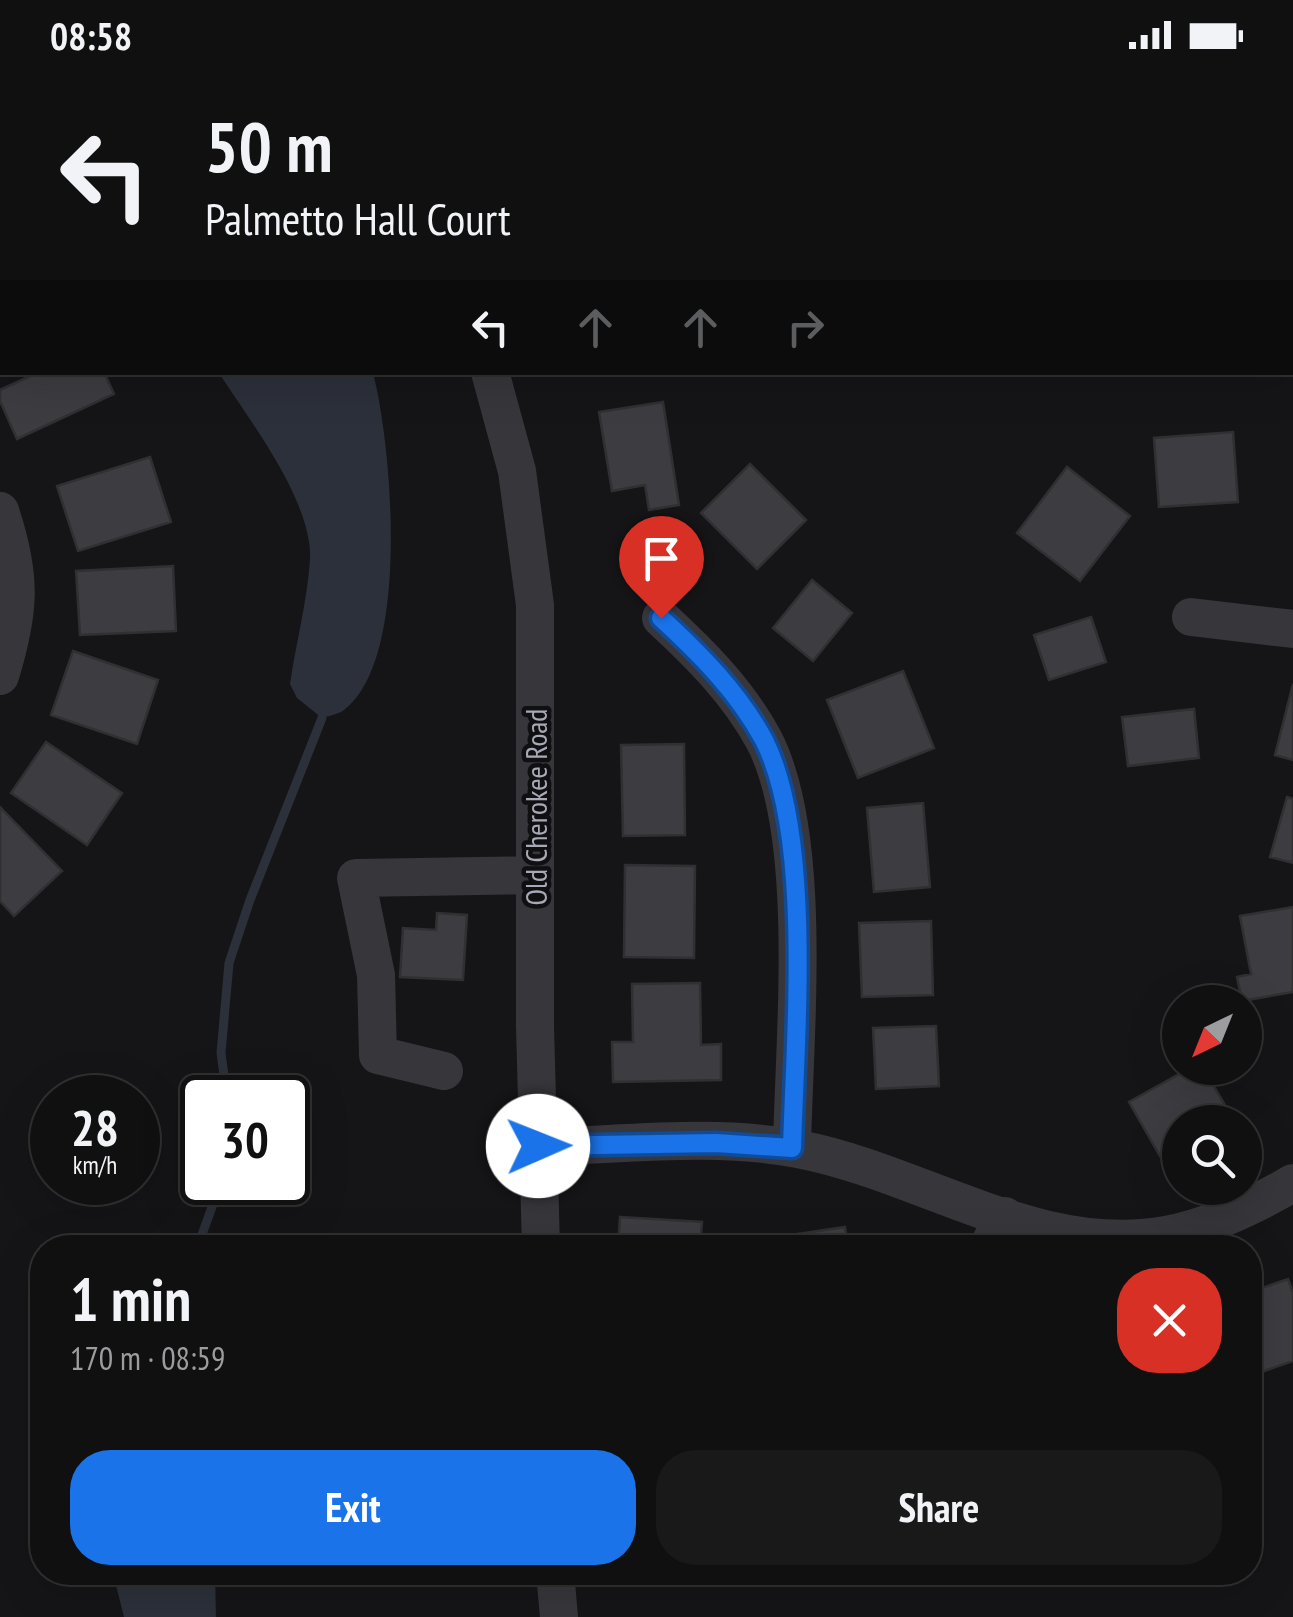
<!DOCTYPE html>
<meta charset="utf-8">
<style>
:root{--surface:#101011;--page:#19191a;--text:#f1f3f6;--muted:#9c9d9f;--line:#303031;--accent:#1a73e8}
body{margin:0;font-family:"PT Sans Narrow",sans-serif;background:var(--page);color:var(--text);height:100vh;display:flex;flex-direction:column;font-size:38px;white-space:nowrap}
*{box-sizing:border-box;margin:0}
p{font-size:32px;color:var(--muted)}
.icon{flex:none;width:55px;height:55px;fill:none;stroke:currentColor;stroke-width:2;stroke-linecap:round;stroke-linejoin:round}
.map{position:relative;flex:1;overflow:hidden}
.drawer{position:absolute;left:30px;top:1165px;width:1232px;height:350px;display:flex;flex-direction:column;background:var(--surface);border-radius:40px;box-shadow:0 10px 40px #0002,0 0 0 2px var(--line)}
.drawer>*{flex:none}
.top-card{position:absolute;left:0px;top:0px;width:1295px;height:305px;box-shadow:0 10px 40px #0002,0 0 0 2px var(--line);background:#101011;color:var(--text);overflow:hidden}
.needle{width:65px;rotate:223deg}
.buttons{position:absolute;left:1162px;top:915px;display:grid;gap:20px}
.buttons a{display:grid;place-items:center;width:100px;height:100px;border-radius:50%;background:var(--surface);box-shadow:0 10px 40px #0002,0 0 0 2px var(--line);font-size:50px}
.speed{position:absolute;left:30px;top:1005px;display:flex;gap:20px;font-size:50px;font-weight:700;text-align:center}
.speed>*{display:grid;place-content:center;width:130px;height:130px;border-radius:50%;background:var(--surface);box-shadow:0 10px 40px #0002,0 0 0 2px var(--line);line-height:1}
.speed small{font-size:25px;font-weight:400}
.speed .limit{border:5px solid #111;border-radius:15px;background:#fff;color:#111}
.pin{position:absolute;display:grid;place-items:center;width:85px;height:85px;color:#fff;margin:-102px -42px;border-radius:50% 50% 50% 0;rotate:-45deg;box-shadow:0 0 10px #0007}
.pin .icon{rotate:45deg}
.me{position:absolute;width:110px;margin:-55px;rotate:89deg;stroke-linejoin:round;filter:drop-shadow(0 0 8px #0008)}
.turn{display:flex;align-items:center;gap:35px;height:210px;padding:0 40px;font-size:45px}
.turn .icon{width:130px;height:130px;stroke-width:2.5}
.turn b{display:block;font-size:70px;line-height:85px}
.lanes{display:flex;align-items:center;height:95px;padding:0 40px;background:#0003;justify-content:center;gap:50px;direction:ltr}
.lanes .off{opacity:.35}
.round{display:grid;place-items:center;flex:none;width:105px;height:105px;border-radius:40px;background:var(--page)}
.overview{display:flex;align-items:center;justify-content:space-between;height:170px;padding:0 40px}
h1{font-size:60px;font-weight:700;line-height:75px}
.button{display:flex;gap:20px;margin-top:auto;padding:20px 40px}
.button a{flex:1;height:115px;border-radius:40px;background:var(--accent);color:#fff;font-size:40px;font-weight:700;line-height:115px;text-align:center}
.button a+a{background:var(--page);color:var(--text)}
.status{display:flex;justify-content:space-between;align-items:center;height:70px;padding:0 50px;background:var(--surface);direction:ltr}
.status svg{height:28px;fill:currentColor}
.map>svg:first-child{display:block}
</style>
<div class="status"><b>08:58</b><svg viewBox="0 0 49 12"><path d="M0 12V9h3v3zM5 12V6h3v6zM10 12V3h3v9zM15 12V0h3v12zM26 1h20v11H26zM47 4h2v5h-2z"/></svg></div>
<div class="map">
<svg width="1293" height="1547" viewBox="0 0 1293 1547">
<rect width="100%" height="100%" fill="#151517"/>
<path fill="#212924" d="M464 0H1000L1001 2H465Z"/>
<path fill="#2c303a" d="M219 303H373C392 375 411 590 344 640 339 644 328 646 322 648L297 628 290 614C296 573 307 532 310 490 313 432 250 351 219 303Z
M116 1166 199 1173 209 1177H50Z
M42 1191V1415L35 1405 29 1212Z
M113 1503H215L216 1547H124Z"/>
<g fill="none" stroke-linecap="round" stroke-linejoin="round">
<path stroke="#2c303a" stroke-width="9" d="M227 1028 221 983 229 893 250 830 322 648
M199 1173 221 1112"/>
</g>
<path fill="#3d3c40" stroke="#302f32" stroke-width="2.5" d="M39 302H104L114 324 17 369 0 331V320Z
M663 332 679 435 649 440 645 415 612 421 599 342Z
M1233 362 1238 432 1159 437 1154 368Z
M150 387 171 452 78 481 57 416Z
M750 394 806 450 757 499 701 443Z
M1067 397 1130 446 1080 511 1017 463Z
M173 496 176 561 80 565 76 501Z
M812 510 852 543 813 591 773 558Z
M1091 547 1106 592 1049 610 1034 565Z
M73 581 158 610 137 674 51 645Z
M903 601 934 678 858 708 827 630Z
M1293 614V690L1275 685Z
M1194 639 1199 688 1128 696 1122 647Z
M46 672 122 723 87 775 11 723Z
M684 674 685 765 623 766 621 675Z
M1287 727 1293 729V793L1270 787Z
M923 733 930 817 874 822 867 738Z
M0 737 62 801 14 846 0 831Z
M625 795 695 796 694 888 624 887Z
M1293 837V922L1242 931 1237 907 1251 904 1240 846Z
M437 843 467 845 463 910 400 907 403 858 436 860Z
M931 851 933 925 862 927 859 853Z
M700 913 701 975 721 974V1010L613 1012 612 972H633L632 914Z
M936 956 939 1016 876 1019 873 958Z
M1190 998H1203L1235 1052H1180V1074L1160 1086 1129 1032Z
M620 1147 702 1152 700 1178H618Z
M845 1157 848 1178H779L777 1167Z
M1288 1209 1293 1223V1291L1250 1306V1222Z"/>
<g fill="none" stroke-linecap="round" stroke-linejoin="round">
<path stroke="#37363b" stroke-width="38" d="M372 0 373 2
M84 2 89 0
M0 51 2 49
M1292 70H1293
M490 302 517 401 535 535V956L541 1178
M0 441C22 507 20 541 0 606
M1191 547 1293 559
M661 548C701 585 738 622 764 670 814 767 794 966 792 1078
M444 1001 378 985 376 905 356 808 534 805
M538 1077C622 1075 715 1063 798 1079 920 1102 1038 1188 1166 1165 1211 1157 1255 1135 1293 1113
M987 1178 1005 1146
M555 1502 559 1547"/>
</g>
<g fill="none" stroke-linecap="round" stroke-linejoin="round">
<defs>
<path id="route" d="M538 1076 716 1073 792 1078C795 967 813 767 764 670 738 622 701 585 661 548"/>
</defs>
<use href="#route" stroke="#114b97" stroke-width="25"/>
<use href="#route" stroke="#1a73e8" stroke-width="18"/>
</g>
<g text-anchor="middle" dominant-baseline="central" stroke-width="9" stroke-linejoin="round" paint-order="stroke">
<g font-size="30" fill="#a8a8b6" stroke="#101012">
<text transform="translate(535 737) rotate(-90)">Old Cherokee Road</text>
</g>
</g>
</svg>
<div class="buttons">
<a><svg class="needle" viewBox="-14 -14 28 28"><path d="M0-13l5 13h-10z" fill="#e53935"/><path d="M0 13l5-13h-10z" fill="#9c9d9f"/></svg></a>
<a><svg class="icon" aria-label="search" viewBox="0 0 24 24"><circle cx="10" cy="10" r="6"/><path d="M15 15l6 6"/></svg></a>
</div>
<div class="speed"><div>28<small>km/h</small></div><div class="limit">30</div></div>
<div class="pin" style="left:661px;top:548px;background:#d93025"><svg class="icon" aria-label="arrive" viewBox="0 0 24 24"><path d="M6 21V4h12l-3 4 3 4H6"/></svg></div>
<svg class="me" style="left:538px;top:1076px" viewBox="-20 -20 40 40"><circle r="19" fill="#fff"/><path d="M0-13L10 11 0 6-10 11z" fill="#1a73e8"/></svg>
<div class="top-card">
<div class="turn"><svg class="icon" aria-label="left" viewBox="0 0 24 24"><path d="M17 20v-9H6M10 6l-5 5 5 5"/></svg><div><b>50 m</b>Palmetto Hall Court</div></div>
<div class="lanes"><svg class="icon" aria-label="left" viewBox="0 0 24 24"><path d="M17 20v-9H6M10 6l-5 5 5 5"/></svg><svg class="icon off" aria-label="ahead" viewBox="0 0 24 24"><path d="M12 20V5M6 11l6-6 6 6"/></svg><svg class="icon off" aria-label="ahead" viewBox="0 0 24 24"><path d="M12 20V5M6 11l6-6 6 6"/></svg><svg class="icon off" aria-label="right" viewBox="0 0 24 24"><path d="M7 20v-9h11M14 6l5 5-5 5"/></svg></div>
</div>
<section class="drawer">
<div class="overview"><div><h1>1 min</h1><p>170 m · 08:59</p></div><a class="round" style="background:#d93025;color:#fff"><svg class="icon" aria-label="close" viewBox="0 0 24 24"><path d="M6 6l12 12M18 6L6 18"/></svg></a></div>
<div class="button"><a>Exit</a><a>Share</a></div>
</section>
</div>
